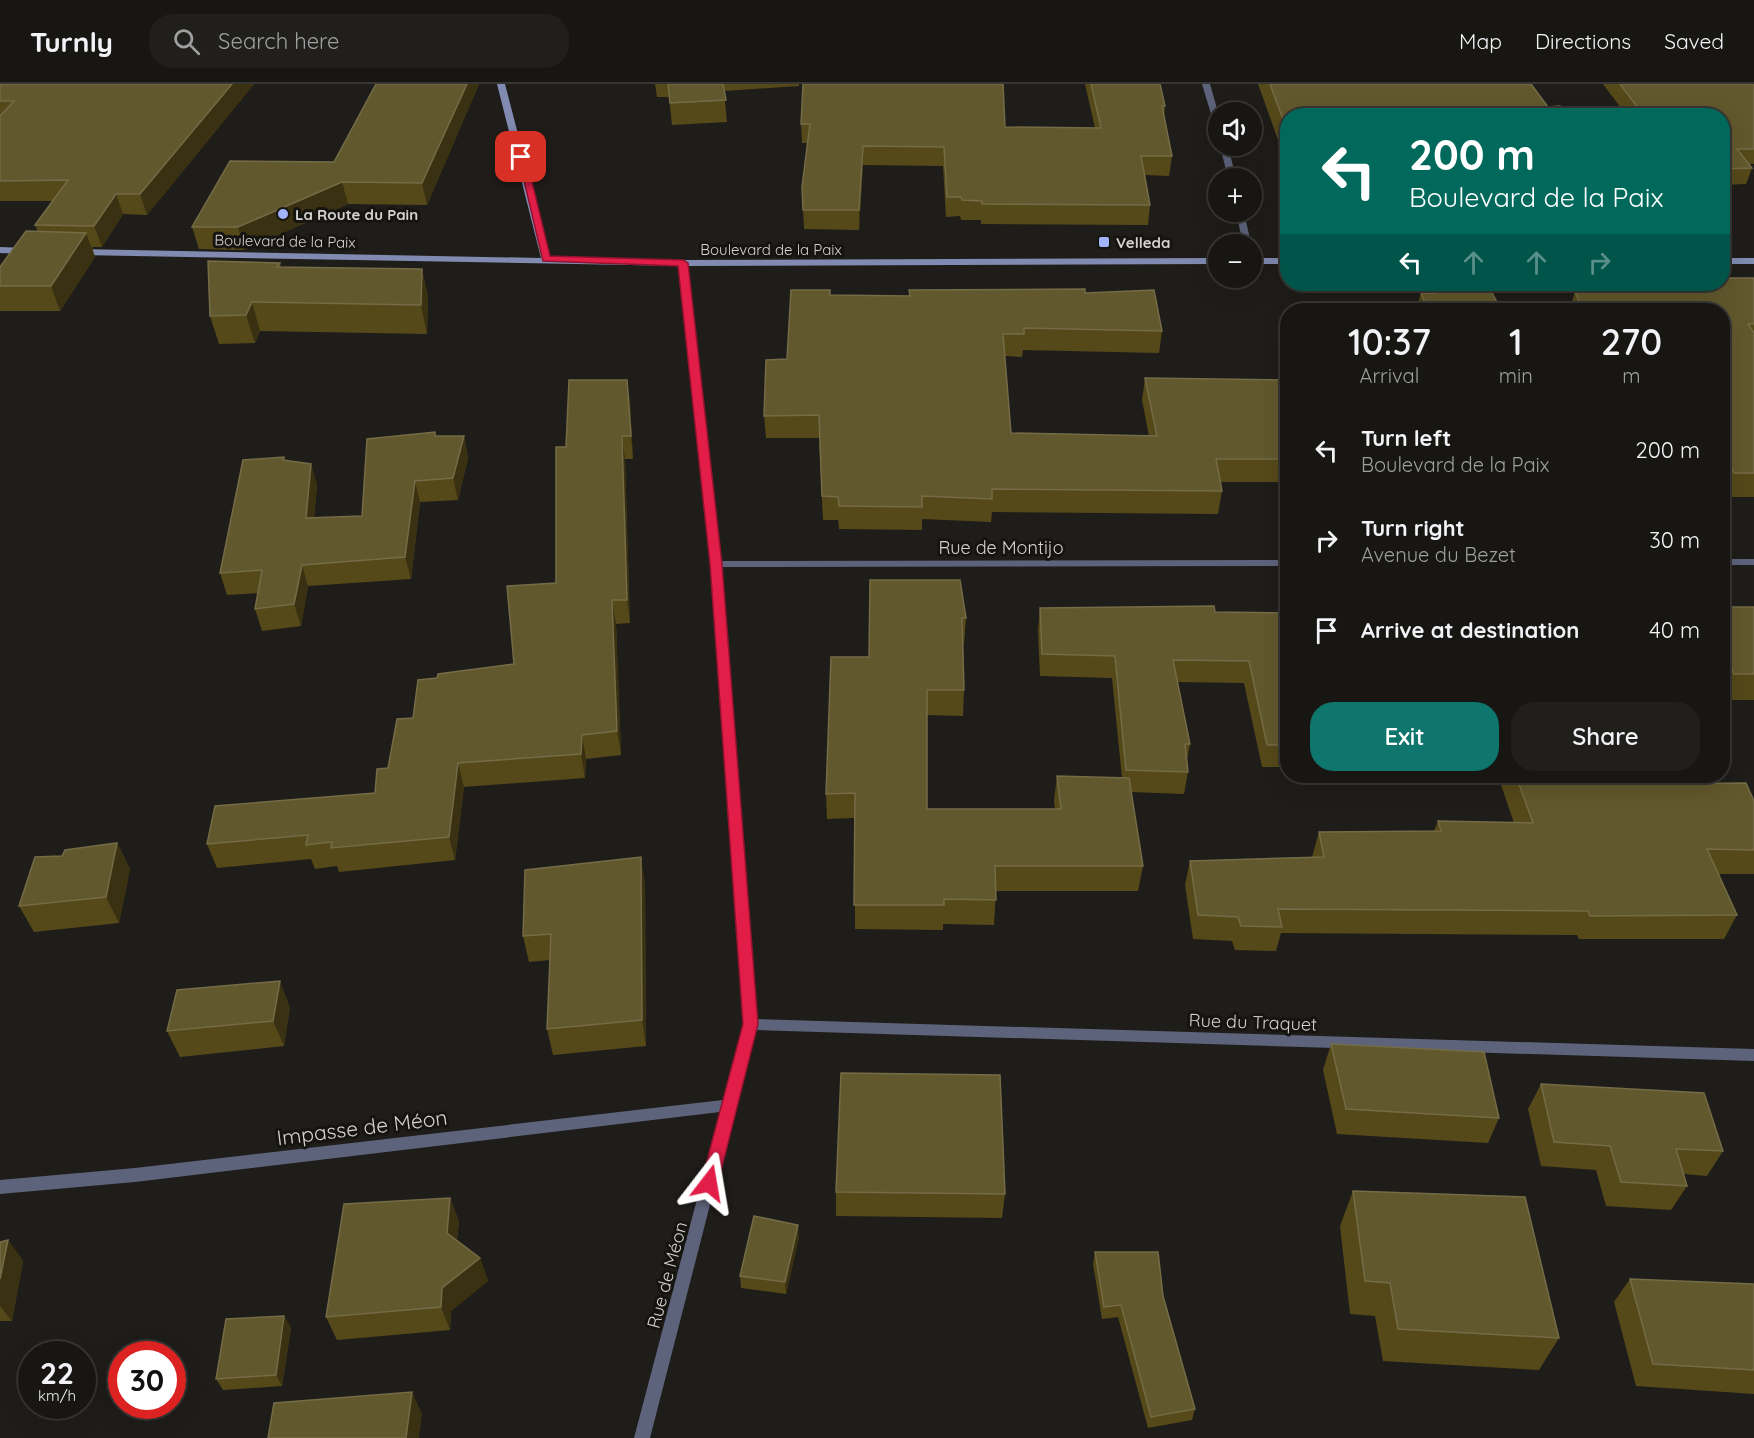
<!DOCTYPE html>
<meta charset="utf-8">
<style>
:root{--surface:#171613;--page:#201f1c;--text:#f1f3f6;--muted:#9e9fa0;--line:#363533;--accent:#0f766e}
body{margin:0;font-family:Quicksand,sans-serif;background:var(--page);color:var(--text);height:100vh;display:flex;flex-direction:column;font-size:22px;white-space:nowrap}
*{box-sizing:border-box;margin:0}
p{font-size:20px;color:var(--muted)}
.icon{flex:none;width:33px;height:33px;fill:none;stroke:currentColor;stroke-width:2;stroke-linecap:round;stroke-linejoin:round}
.map{position:relative;flex:1;overflow:hidden}
.panel{position:absolute;left:1280px;top:219px;width:450px;height:480px;display:flex;flex-direction:column;background:var(--surface);border-radius:24px;box-shadow:0 6px 24px #0002,0 0 0 2px var(--line)}
.panel>*{flex:none}
.top-card{position:absolute;left:1280px;top:24px;width:450px;height:183px;border-radius:24px;box-shadow:0 6px 24px #0002,0 0 0 2px var(--line);background:#00695c;color:#fff;overflow:hidden}
.tools{position:absolute;left:1208px;top:18px;display:grid;gap:12px}
.tools a{display:grid;place-items:center;width:54px;height:54px;border-radius:50%;background:var(--surface);box-shadow:0 6px 24px #0002,0 0 0 2px var(--line);font-size:30px}
.speed{position:absolute;left:18px;top:1257px;display:flex;gap:12px;font-size:30px;font-weight:700;text-align:center}
.speed>*{display:grid;place-content:center;width:78px;height:78px;border-radius:50%;background:var(--surface);box-shadow:0 6px 24px #0002,0 0 0 2px var(--line);line-height:1}
.speed small{font-size:15px;font-weight:400}
.speed .limit{border:9px solid #d22;background:#fff;color:#111}
.pin{position:absolute;display:grid;place-items:center;width:51px;height:51px;color:#fff;margin:-26px;border-radius:12px;box-shadow:0 3px 9px #0006}
.me{position:absolute;width:66px;margin:-33px;rotate:14deg;stroke-linejoin:round;filter:drop-shadow(0 0 4px #0008)}
.turn{display:flex;align-items:center;gap:21px;height:126px;padding:0 30px;font-size:27px}
.turn .icon{width:78px;height:78px;stroke-width:2.5}
.turn b{display:block;font-size:42px;line-height:51px}
.lanes{display:flex;align-items:center;height:57px;padding:0 30px;background:#0003;justify-content:center;gap:30px;direction:ltr}
.lanes .off{opacity:.35}
.eta{display:flex;justify-content:space-evenly;align-items:center;height:102px;text-align:center}
.eta b{font-size:36px;font-weight:600;line-height:42px}
.button{display:flex;gap:12px;margin-top:auto;padding:12px 30px}
.button a{flex:1;height:69px;border-radius:24px;background:var(--accent);color:#fff;font-size:24px;font-weight:600;line-height:69px;text-align:center}
.button a+a{background:var(--page);color:var(--text)}
ul{padding:0;list-style:none}
li{display:flex;align-items:center;gap:18px;height:90px;padding:0 30px}
li div{flex:1}
li b{display:block;font-size:22px}
li em{font-style:normal}
header{display:flex;align-items:center;gap:36px;box-sizing:border-box;height:84px;padding:0 30px;background:var(--surface);border-bottom:2px solid var(--line)}
header strong{font-size:28px}
nav{display:flex;gap:33px;margin-inline-start:auto;font-size:21px}
.search{width:420px;height:54px;background:var(--page);display:flex;align-items:center;gap:15px;box-sizing:border-box;padding:0 21px;border-radius:24px;color:var(--muted);font-size:22px}
.map>svg:first-child{display:block}
</style>
<header>
<strong>Turnly</strong>
<div class="search"><svg class="icon" aria-label="search" viewBox="0 0 24 24"><circle cx="10" cy="10" r="6"/><path d="M15 15l6 6"/></svg>Search here</div>
<nav><a>Map</a><a>Directions</a><a>Saved</a></nav>
</header>
<div class="map">
<svg width="1754" height="1354" viewBox="0 0 1754 1354">
<rect width="100%" height="100%" fill="#1f1d19"/>
<g fill="none" stroke-linecap="round" stroke-linejoin="round">
<path fill="#5d637b" fill-rule="evenodd" d="M1202 0H1210L1218 28V42L1214 40Z
M1220 62H1228L1236 94H1228Z
M1236 128H1244L1251 160H1243Z
M683 176 687 179 721 477 1287 476V482L722 483 756 935 1754 965V977L755 946 650 1354H634L720 1028 135 1098 0 1110V1096L135 1084 723 1016 743 940 711 480 679 179Z
M1722 475H1754V481H1722Z"/>
<path fill="#818bb1" fill-rule="evenodd" d="M497 0H505L550 174 683 176 1218 174V180L683 182 79 171 75 168 79 165 541 174Z
M0 163 26 164 30 167 26 170 0 169Z
M1251 174H1287V180H1251Z
M1722 174H1754V180H1722Z"/>
</g>
<path fill="#55491a" d="M0 0H254L147 131 123 130 102 163H92L95 173 60 227H0V183L38 148 35 141 53 117H0Z
M479 0 427 121 348 120 244 166 199 165 192 143 334 78Z
M655 0H799V2L724 7 727 38 672 41 669 13H657Z
M1085 0H1160L1165 22 1164 33 1172 72 1169 92 1145 91 1150 121 1148 141 981 140V136H961L960 132 946 133 943 82 863 81 859 146 804 145 802 103 808 59H802L801 40 1095 44Z
M1258 0H1531L1548 23 1287 32V81Z
M1603 0H1754V80H1749L1752 84 1746 100 1722 101V32H1627Z
M280 179 281 183 422 185 428 213 427 250 260 247 255 259 219 260 210 232Z
M1754 194V413H1724L1722 410V226H1569L1575 208 1689 206 1692 200H1722Z
M1426 200H1484L1487 205 1501 226H1416L1421 209H1423Z
M1085 209 1162 247 1159 269 1023 266 1022 273 1005 272 1011 349 1149 352 1142 316 1145 294 1287 296V398H1221L1222 407 1218 430 992 428 991 438 922 435V446L839 445 838 436H823L819 354H766L764 332 830 211 909 212Z
M627 296 630 318 633 375H625L630 539 616 540 621 671 586 675 585 694 464 703 455 776 339 788 337 782 315 785 311 775 217 784 207 760 375 709 413 634 437 594 514 580 556 499Z
M435 348 436 352H464L468 374 458 416 420 418 411 495 308 502 301 542 262 547 255 525 258 509 227 511 220 489 284 373 285 376 317 401 314 434 362 432Z
M870 496 966 534 964 560H963L964 606 963 632 927 631V725H1055L1054 717 1057 692 1122 694 1112 594 1040 592 1038 546 1040 524 1215 528 1287 529V683H1262L1244 599 1177 598 1190 660 1187 676 1188 688 1184 710 1131 708 1143 782 1138 807H996L994 841 943 840V846L855 845V734L827 735 826 710 869 573Z
M1722 523H1754V616H1722Z
M1498 692H1638L1642 700 1754 717V790H1719L1737 831 1724 855H1579L1577 851 1281 849 1276 867 1235 866 1232 857 1193 855 1185 801 1190 777 1312 773 1319 748 1434 747 1438 737 1514 739Z
M117 759 130 785 119 839 34 848 19 822 62 772Z
M645 799 646 962 553 971 547 945 550 876 529 878 523 852Z
M290 923 284 962 180 973 167 947Z
M1331 960 1499 1034 1488 1059 1337 1050 1323 986Z
M1541 1000 1723 1067 1707 1092 1684 1090 1687 1102 1671 1126 1606 1122 1596 1086 1541 1082 1528 1025Z
M1353 1107 1559 1254 1539 1286 1383 1277 1375 1232 1350 1230 1340 1142Z
M836 1108 1005 1110 1002 1134 836 1132Z
M450 1114 459 1138 457 1156 480 1174 488 1197 451 1227 450 1246 337 1256 326 1233Z
M799 1153 786 1210 741 1204 740 1192Z
M8 1156 23 1177 12 1237H0V1158Z
M1095 1168 1163 1212 1195 1325 1192 1336 1148 1344 1118 1233 1102 1235 1093 1180Z
M1630 1195 1754 1200V1310L1636 1302 1614 1218Z
M284 1232 291 1244 282 1302 223 1306 216 1295Z"/>
<path fill="#393111" d="M232 0H254L147 131 140 110Z
M467 0H479L427 121 422 99Z
M863 62V81L859 146V126Z
M342 98 348 120 244 166 238 143Z
M116 110 123 130 102 163 94 142Z
M86 149 95 173 60 227 51 202Z
M422 185 428 213 427 250 421 221Z
M252 218 260 247 255 259 246 231Z
M627 296 630 318 633 375 631 352Z
M464 352 468 374 458 416 453 394Z
M622 352 625 375 630 539 627 516Z
M311 380 317 401 312 456 306 434Z
M415 397 420 418 411 495 405 473Z
M302 481 308 502 301 542 294 520Z
M612 516 616 540 621 671 617 647Z
M582 651 586 675 585 694 581 670Z
M458 679 464 703 455 776 449 753Z
M117 759 130 785 119 839 106 813Z
M641 773 645 799 646 962 642 936Z
M280 897 290 923 284 962 273 937Z
M450 1114 459 1138 455 1173 447 1149Z
M798 1141 799 1153 786 1210 785 1198Z
M8 1156 23 1177 12 1237 0 1222V1195Z
M480 1174 488 1197 451 1227 450 1246 441 1223 442 1204Z
M284 1232 291 1244 282 1302 276 1291Z
M412 1308 422 1330 419 1354H406Z"/>
<path fill="#62582d" stroke="#746b47" stroke-width="1.5" d="M0 0H232L140 110H116L94 142 35 141 68 96 0 97V32L14 17H0V3L2 0Z
M376 0H467L422 99 342 98 238 143H192L230 77 334 78Z
M668 0H723L726 16 670 19Z
M803 0H1003L1005 43 1101 44 1091 0H1160L1165 22H1162L1172 72H1141L1150 121 982 120V117L962 116 961 113H947L944 63 863 62 859 126H803L802 103 810 40H801Z
M1270 0H1531L1548 23 1560 22 1565 32H1287V46Z
M1620 0H1754V65H1737L1752 84 1722 85V32H1644Z
M26 147 86 149 51 202H0V183Z
M208 177 280 179 277 183 422 185 421 221 252 218 246 231 210 232Z
M1722 194H1754V240H1748L1754 249V389H1734L1731 384H1722V226H1583L1575 208 1702 206 1697 200H1722Z
M1433 200H1484L1487 205H1490L1501 226H1428L1421 209H1436Z
M1085 205V209L1154 206 1162 247 1024 244V250H1003L1011 349 1157 352 1145 294 1287 296V375H1216L1222 407 992 405V415L922 412V423L839 422 838 413 822 412 819 331 764 332 766 276 787 275 791 206H830V211L910 212 909 206Z
M569 296H627L631 352H622L627 516H612L617 647 582 651 581 670 458 679 449 753 331 764 332 758 306 761 308 751 207 760 215 722 375 709 377 685 388 684 397 635 413 634 418 596 437 594 438 590 514 580 507 502 556 499V363H566Z
M435 348V352H464L453 394 415 397 405 473 302 481 294 520 255 525 262 486 220 489 243 376 284 373 283 376 311 380 306 434 362 432 367 355Z
M870 496H960L966 534H962L964 606H927V725H1061L1057 692 1129 694 1143 782H995L996 816 944 815V821H854L855 709 826 710 831 573H869Z
M1214 522 1215 528 1287 529V567H1281L1287 590V661H1267L1249 577 1173 576 1190 660H1185L1188 688 1126 686 1115 572 1042 570 1040 524Z
M1722 523H1754V590H1734L1722 565Z
M1516 692H1638L1642 700 1746 699 1754 717V766L1707 765 1737 831 1590 832 1588 827 1278 825 1282 843 1241 842 1238 833 1198 831 1190 777 1324 773 1319 748 1441 747 1438 737 1533 739Z
M117 759 106 813 19 822 35 773 62 772 65 766Z
M641 773 642 936 547 945 551 850 523 852 525 786Z
M280 897 273 937 167 947 177 906Z
M1331 960 1484 968 1499 1034 1346 1025Z
M841 989 1000 991 1005 1110 836 1108Z
M1541 1000 1704 1009 1723 1067 1676 1065 1687 1102 1621 1098 1610 1062 1554 1058Z
M1353 1107 1525 1113 1559 1254 1398 1245 1390 1199 1365 1197Z
M450 1114 447 1149 480 1174 442 1204 441 1223 326 1233 344 1120Z
M754 1132 798 1141 785 1198 740 1192Z
M8 1156 0 1195V1158Z
M1095 1168H1158L1163 1212 1195 1325 1151 1333 1121 1221 1104 1223Z
M1630 1195 1754 1200V1286L1653 1280Z
M284 1232 276 1291 216 1295 226 1235Z
M412 1308 406 1354H268L274 1319Z"/>
<path fill="#e11d48" stroke="#92132f" stroke-width="1.5" d="M518 71 526 73 550 172 683 176 688 179 722 480 758 940 718 1099 715 1105 709 1107 703 1105 701 1099 743 940 710 480 678 182 543 177Z"/>
<g fill="#a1b3fd" stroke="#151410" stroke-width="2">
<circle cx="283" cy="130" r="6"/>
<rect x="1098" y="152" width="12" height="12" rx="3"/>
</g>
<g text-anchor="middle" dominant-baseline="central" stroke-width="6" stroke-linejoin="round" paint-order="stroke">
<g font-size="15" font-weight="bold" fill="#d4d3d0" stroke="#151410" text-anchor="start">
<text x="295" y="130">La Route du Pain</text>
<text x="1116" y="158">Velleda</text>
</g>
<g font-size="15" fill="#d4d3d0" stroke="#151410">
<text transform="translate(285 157) rotate(1)">Boulevard de la Paix</text>
<text x="771" y="165">Boulevard de la Paix</text>
</g>
<g font-size="18" fill="#d4d3d0" stroke="#151410">
<text x="1001" y="463">Rue de Montijo</text>
<text transform="translate(1253 938) rotate(2)">Rue du Traquet</text>
<text transform="translate(667 1191) rotate(-75)">Rue de Méon</text>
</g>
<g font-size="21" fill="#d4d3d0" stroke="#151410">
<text transform="translate(362 1043) rotate(-7)">Impasse de Méon</text>
</g>
</g>
</svg>
<div class="tools">
<a><svg class="icon" aria-label="sound" viewBox="0 0 24 24"><path d="M4 9h4l5-4v14l-5-4H4zM17 9q2 3 0 6"/></svg></a>
<a>+</a>
<a>−</a>
</div>
<div class="speed"><div>22<small>km/h</small></div><div class="limit">30</div></div>
<div class="pin" style="left:521px;top:73px;background:#d93025"><svg class="icon" aria-label="arrive" viewBox="0 0 24 24"><path d="M6 21V4h12l-3 4 3 4H6"/></svg></div>
<svg class="me" style="left:709px;top:1099px" viewBox="-20 -20 40 40"><path d="M0-17L14 15 0 8-14 15z" fill="#e11d48" stroke="#fff" stroke-width="4"/></svg>
<div class="top-card">
<div class="turn"><svg class="icon" aria-label="left" viewBox="0 0 24 24"><path d="M17 20v-9H6M10 6l-5 5 5 5"/></svg><div><b>200 m</b>Boulevard de la Paix</div></div>
<div class="lanes"><svg class="icon" aria-label="left" viewBox="0 0 24 24"><path d="M17 20v-9H6M10 6l-5 5 5 5"/></svg><svg class="icon off" aria-label="ahead" viewBox="0 0 24 24"><path d="M12 20V5M6 11l6-6 6 6"/></svg><svg class="icon off" aria-label="ahead" viewBox="0 0 24 24"><path d="M12 20V5M6 11l6-6 6 6"/></svg><svg class="icon off" aria-label="right" viewBox="0 0 24 24"><path d="M7 20v-9h11M14 6l5 5-5 5"/></svg></div>
</div>
<section class="panel">
<div class="eta">
<div><b>10:37</b><p>Arrival</p></div>
<div><b>1</b><p>min</p></div>
<div><b>270</b><p>m</p></div>
</div>
<ul>
<li><svg class="icon" aria-label="left" viewBox="0 0 24 24"><path d="M17 20v-9H6M10 6l-5 5 5 5"/></svg><div><b>Turn left</b><p>Boulevard de la Paix</p></div><em>200 m</em></li>
<li><svg class="icon" aria-label="right" viewBox="0 0 24 24"><path d="M7 20v-9h11M14 6l5 5-5 5"/></svg><div><b>Turn right</b><p>Avenue du Bezet</p></div><em>30 m</em></li>
<li><svg class="icon" aria-label="arrive" viewBox="0 0 24 24"><path d="M6 21V4h12l-3 4 3 4H6"/></svg><div><b>Arrive at destination</b></div><em>40 m</em></li>
</ul>
<div class="button"><a>Exit</a><a>Share</a></div>
</section>
</div>
